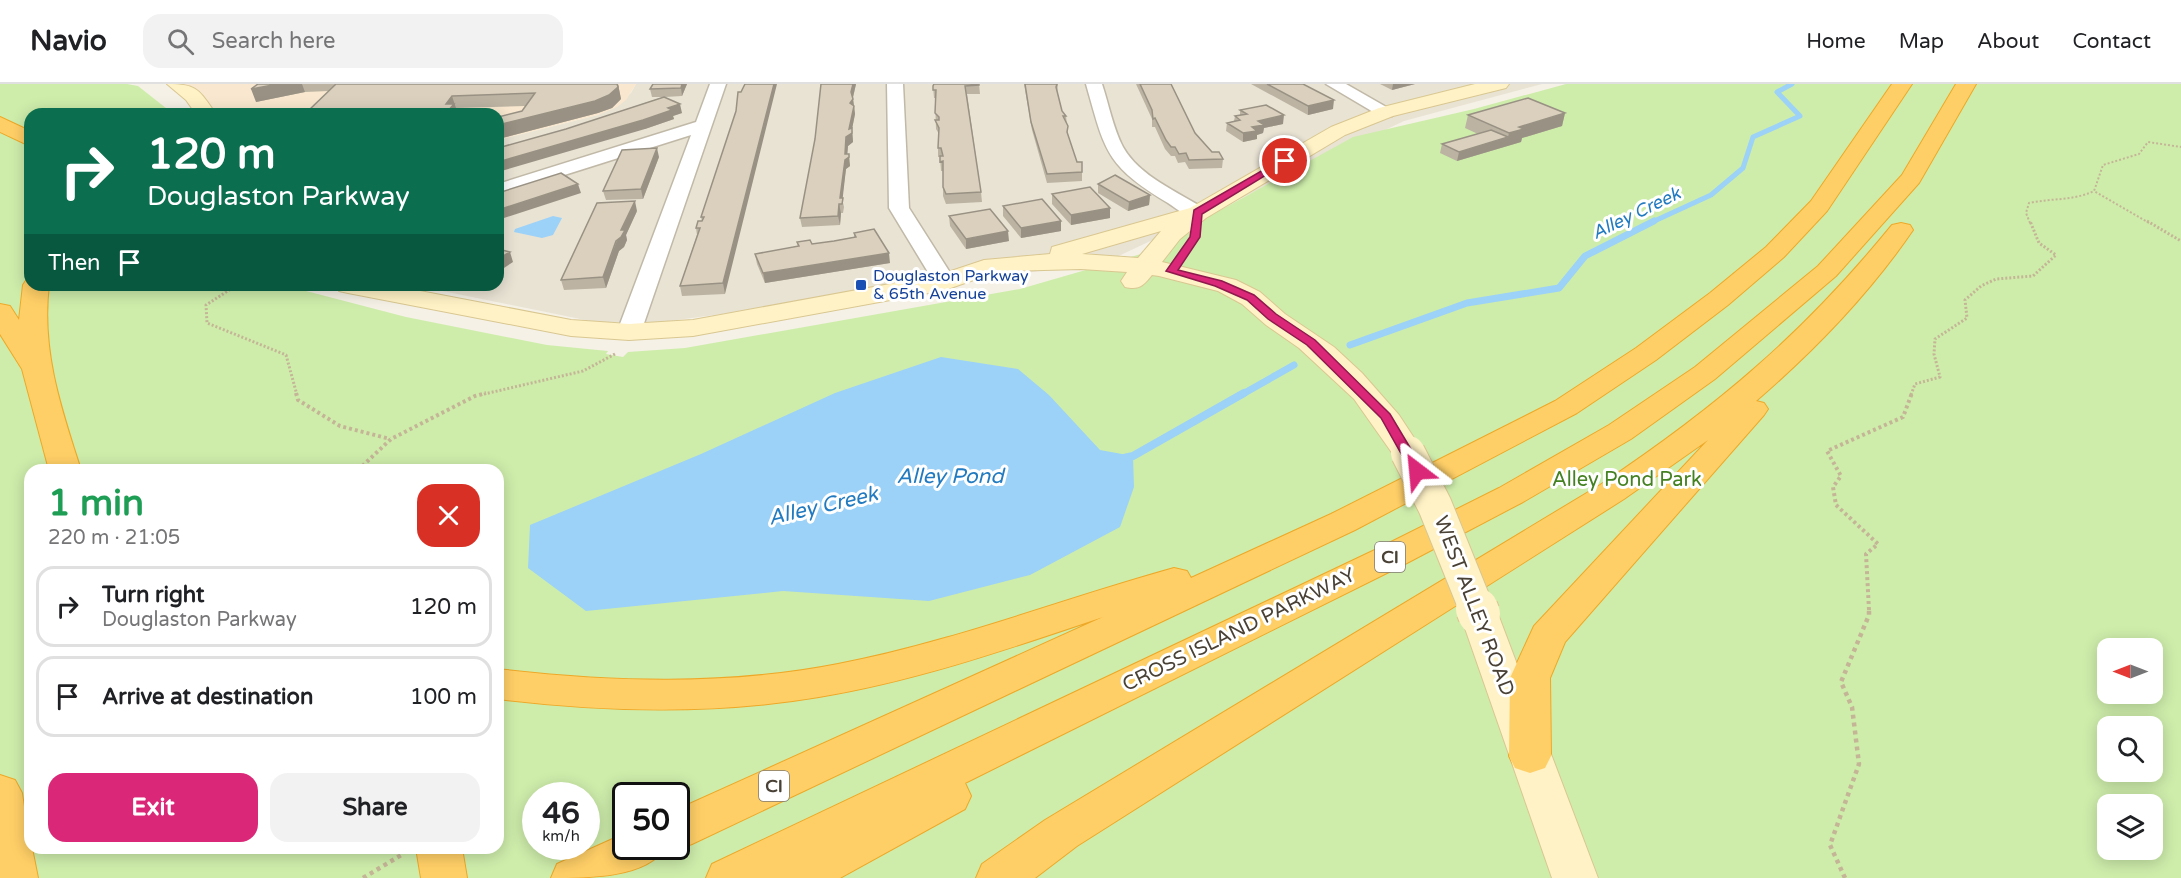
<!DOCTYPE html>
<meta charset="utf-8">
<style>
:root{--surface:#fff;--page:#f2f2f2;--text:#202124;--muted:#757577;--line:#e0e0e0;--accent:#db2777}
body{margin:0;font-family:"Varela Round",sans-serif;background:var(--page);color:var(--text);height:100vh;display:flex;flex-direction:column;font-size:22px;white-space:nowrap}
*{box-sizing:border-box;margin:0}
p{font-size:20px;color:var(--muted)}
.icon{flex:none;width:33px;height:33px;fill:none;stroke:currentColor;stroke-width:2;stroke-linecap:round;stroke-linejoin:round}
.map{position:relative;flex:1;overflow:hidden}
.details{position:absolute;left:24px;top:380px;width:480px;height:390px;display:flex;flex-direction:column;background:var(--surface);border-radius:18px;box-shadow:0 3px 15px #0003}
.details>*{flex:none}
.banner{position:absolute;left:24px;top:24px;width:480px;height:183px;border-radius:18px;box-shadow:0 3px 15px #0003;background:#0b6e4f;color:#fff;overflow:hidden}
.needle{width:39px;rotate:270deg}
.tools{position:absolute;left:2097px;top:554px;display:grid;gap:12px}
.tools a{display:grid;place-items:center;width:66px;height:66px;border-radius:12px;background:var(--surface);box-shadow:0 3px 15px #0003;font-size:30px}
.speed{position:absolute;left:522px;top:698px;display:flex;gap:12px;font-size:30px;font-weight:700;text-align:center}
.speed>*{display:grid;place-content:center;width:78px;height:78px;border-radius:50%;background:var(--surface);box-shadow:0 3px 15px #0003;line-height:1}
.speed small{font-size:15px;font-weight:400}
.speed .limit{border:3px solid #111;border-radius:9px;background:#fff;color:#111}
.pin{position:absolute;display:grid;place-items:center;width:51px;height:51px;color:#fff;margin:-26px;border:3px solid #fff;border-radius:50%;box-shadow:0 2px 6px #0007}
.me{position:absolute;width:66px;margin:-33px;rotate:331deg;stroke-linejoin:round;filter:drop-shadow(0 0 4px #0008)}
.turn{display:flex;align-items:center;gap:21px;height:126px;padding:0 24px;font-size:27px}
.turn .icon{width:78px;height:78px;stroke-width:2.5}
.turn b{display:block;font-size:42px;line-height:51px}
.then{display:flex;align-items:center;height:57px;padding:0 24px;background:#0003;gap:12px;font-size:22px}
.round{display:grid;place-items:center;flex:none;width:63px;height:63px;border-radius:18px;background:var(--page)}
.head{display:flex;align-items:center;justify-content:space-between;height:102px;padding:0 24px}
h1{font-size:36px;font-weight:800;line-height:45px;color:#1e9e55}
.primary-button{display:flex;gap:12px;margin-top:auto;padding:12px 24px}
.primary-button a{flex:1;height:69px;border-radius:18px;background:var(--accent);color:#fff;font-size:24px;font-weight:800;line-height:69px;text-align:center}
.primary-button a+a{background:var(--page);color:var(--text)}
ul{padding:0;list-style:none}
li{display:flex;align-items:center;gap:18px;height:81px;margin:0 12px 9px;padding:0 12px;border:3px solid var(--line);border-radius:18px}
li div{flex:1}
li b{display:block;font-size:22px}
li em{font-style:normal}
header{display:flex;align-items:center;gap:36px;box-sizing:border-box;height:84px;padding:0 30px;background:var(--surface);border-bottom:2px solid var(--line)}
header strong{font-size:28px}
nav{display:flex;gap:33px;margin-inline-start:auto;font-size:21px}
.search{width:420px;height:54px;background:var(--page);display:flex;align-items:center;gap:15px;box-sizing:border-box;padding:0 21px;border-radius:18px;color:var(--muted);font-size:22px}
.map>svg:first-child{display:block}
</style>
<header>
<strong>Navio</strong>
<div class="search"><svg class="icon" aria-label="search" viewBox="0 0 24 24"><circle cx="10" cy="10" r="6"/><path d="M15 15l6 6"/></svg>Search here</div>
<nav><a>Home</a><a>Map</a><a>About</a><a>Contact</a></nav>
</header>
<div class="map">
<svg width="2181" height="794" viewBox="0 0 2181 794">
<rect width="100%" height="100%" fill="#f5f1e6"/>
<path fill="#e9e3d4" d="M636 0H1542L1404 37 1106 178 662 238H595L413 201H498V56L598 31 631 9Z"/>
<path fill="#f9e8cf" d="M177 0H636L626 16 617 23 598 31 498 56V30H221Z"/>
<path fill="#ceedab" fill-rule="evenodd" d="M0 0H127L138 2 171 28 168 30H30V201H283L406 233 547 261 608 267 606 270 623 273 628 268 685 264 1020 205 1141 170 1353 53 1474 25 1566 0H2181V794H0ZM30 386H498V764H30ZM2108 564H2152V609H2108ZM2108 642H2152V687H2108ZM536 711H586V762H536ZM626 711H676V762H626ZM2108 720H2152V765H2108Z"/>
<path fill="#9cd1f8" d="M553 132 562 134 553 151 542 154 514 148 515 145Z
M941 273 1018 285 1049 311 1100 366 1133 372 1134 403 1120 443 1030 491 929 517 783 507 586 527 528 484 530 441 701 370 835 309Z"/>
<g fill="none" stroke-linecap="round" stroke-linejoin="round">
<path stroke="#9cd1f8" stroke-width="5" d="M1650 139 1711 111 1743 84 1753 53 1800 32 1777 8 1792 0"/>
<path stroke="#9cd1f8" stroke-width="7" d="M1350 261 1467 219 1559 204 1585 172 1654 137
M1241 311 1294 281"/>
<path stroke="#9cd1f8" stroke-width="8" d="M1124 374 1133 372 1244 309"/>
<defs>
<path id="minor" d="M710 0H726L641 248 637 253 629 255 621 253 617 248 691 51 498 112V100L696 38Z
M887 0H903L909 124 956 198 953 203H937L889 124Z
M1086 0H1102C1109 21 1113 44 1123 63 1139 92 1178 108 1205 125L1208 129 1205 133C1191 137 1180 127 1168 119 1105 81 1105 67 1086 0Z
M1326 0H1346L1395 28 1392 32H1380Z"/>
<path id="secondary" d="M167 0C198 0 199 6 216 30H196L186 16Z
M1475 0H1509L1506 4 1393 32 1345 51 1206 134 1180 155 1162 178 1236 196 1260 208 1285 230 1334 263 1362 289 1399 331 1424 369 1419 376 1408 379 1397 376 1354 315 1299 264 1266 241 1242 220 1218 207 1159 192 1152 191C1143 202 1139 206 1125 203L1121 197 1127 188 1081 185 1011 187 988 191 945 206 693 252 629 256 571 252 348 209 339 207 335 201H389L571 236 629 240 693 236 939 191 984 176 1050 170 1052 163 1190 124 1331 43 1379 24ZM1161 147 1138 174 1082 170Z
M1479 517 1492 521 1498 530 1598 794H1552L1460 530 1466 521Z"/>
<path id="motorway" d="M1892 0H1912L1827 127 1784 173 1728 221 1656 276 1577 329 1355 446 692 760 676 766 666 763C647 794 588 794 551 794L557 780 626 749V762H676V726L1103 533C1011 564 916 597 819 613 713 631 604 628 498 615V585C610 598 726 602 838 580 953 558 1062 515 1174 484L1187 487 1191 494 1331 430 1555 317 1636 264 1710 209 1766 163 1811 117Z
M1956 0H1976L1919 99 1836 192 1715 295 1631 355 1523 418 1405 480 965 699 971 712 965 725 840 794H706L712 780 1379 464 1499 404 1609 341 1695 283 1818 182 1902 91Z
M0 33 30 47V62L0 48Z
M1901 139 1910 141 1913 146C1870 209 1814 267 1756 317L1764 319 1768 325 1764 331 1565 558 1550 594 1551 672 1545 684 1530 689 1515 684 1509 672 1510 594 1534 542 1708 356 1624 415 1077 762 1035 794H976L982 780 1045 736 1600 401C1717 323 1803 250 1892 141Z
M27 195H30V201H49C41 266 61 324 81 386H49L22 285 0 250V220L10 222 19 236 23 201Z
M0 691 15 696 22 709 30 764H32L38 794H0Z
M416 764H462L467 794H421Z"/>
</defs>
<use href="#minor" stroke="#c1b9a8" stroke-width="3"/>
<use href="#secondary" stroke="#d9c791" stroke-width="2"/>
<use href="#motorway" stroke="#eea827" stroke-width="2"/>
<path stroke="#c5b597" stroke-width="2" stroke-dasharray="2 2" stroke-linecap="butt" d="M2030 139 2026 129 2029 119C2052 114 2073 117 2094 107
M2149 139 2094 107 2103 81 2139 70 2148 58 2181 63"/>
<path stroke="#c5b597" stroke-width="3" stroke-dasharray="2 2" stroke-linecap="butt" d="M2147 137 2181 157
M237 201 206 221 207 239 286 271 297 311
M480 311 583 287 615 270
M1911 311 1915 300 1940 293 1934 270 1935 255 1967 234 1965 216 1981 202 1996 195 2033 192 2056 171 2039 159 2030 137"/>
<path stroke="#c5b597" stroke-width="4" stroke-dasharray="3 3" stroke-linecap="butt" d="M296 309 298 316 340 342 390 355
M358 386 391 355 475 312 486 309
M1869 526 1866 470 1878 460 1836 421 1833 403 1841 392 1827 367 1903 333 1912 309"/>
<path stroke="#c5b597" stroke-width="4.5" stroke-dasharray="4 4" stroke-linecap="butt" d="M363 794 403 770
M1845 794 1830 761 1859 680 1852 623 1841 598 1869 531V525"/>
<use href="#minor" fill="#fff" fill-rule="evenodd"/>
<use href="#secondary" fill="#fff2c6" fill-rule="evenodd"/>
<use href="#motorway" fill="#ffcf67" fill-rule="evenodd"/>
<defs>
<path id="secondary-bridge-far1" d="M1408 369 1435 422 1477 526"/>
<path id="secondary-bridge" d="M1477 525 1479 530"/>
</defs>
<use href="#secondary-bridge-far1" stroke="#d9c791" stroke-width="36" stroke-linecap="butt"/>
<use href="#secondary-bridge" stroke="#d9c791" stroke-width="44" stroke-linecap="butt"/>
<use href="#secondary-bridge-far1" stroke="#fff2c6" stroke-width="34"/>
<use href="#secondary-bridge" stroke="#fff2c6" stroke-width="42"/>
</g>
<path fill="#bcb3a3" d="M258 0H618L621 15 612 24 598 29 498 55V33L522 27 525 22 456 24 458 30H296L309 26 329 7 305 8 256 18Z
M653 0H687L682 12 665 13 682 29 673 32 674 35 645 45H566L663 13H652L650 5Z
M821 0H856L853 14 855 30 852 45 853 58 848 62 847 70 850 82 846 85 842 114 844 123 843 129H841L840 141 802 143 800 134 815 55Z
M979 0 980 10H967L981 108 982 118 946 120 943 112V87H941L940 73H938V64L939 50 936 45 935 14H934L933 2Z
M1024 0H1058L1057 9 1062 27 1066 32 1068 51 1077 78H1082V97L1047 99 1032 46Z
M1136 0H1171L1195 49 1212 68 1223 75 1222 84 1189 85 1185 78 1178 79 1175 72H1171L1165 65 1155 43H1152V35Z
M1251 0H1303L1333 25 1308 31Z
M1380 0H1415L1392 6Z
M1240 26 1283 40 1264 44 1263 49 1257 51V55L1243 58 1226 47 1227 39 1234 37 1235 32 1240 31Z
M736 27 725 210 682 212 680 202 697 151 696 144 702 137 701 133Z
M1565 29 1562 42 1522 54 1521 58 1457 77 1440 69 1442 60 1478 50 1465 44 1468 31Z
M659 73 643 115 606 116 603 107Z
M1098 100 1150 111 1149 121 1128 127 1098 109Z
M1052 110 1110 134 1071 141 1052 120Z
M1003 122 1061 137V147L1021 154 1003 132Z
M637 127 626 151 627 156 624 163 619 167 606 204 564 206 561 196Z
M949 132 1009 157 966 165 950 142Z
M854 149 890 179 765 199 757 180 755 170 798 163 797 158 812 160 834 157 854 153Z"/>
<path fill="#999284" d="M278 0H302L305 8 256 18 251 5Z
M618 0 621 15 612 24 598 29 498 55V41Z
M682 0H687L682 12 681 4Z
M774 0H777L725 210 723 199Z
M853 0H856L852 17 853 15 855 30 852 45 853 58 848 62 847 74 849 70 850 82 846 85 842 120 840 114 851 8Z
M1393 0H1415L1392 6Z
M452 12 458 30H448L447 28 446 20Z
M1334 16 1333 25 1308 31V22Z
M680 20 682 29 673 32 674 35 645 45 498 88V78Z
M1565 29 1562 42 1522 54 1521 58 1457 77 1459 68 1508 53 1509 49 1519 43Z
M1284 31 1283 40 1264 44 1263 49 1257 51V55L1243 58V49L1252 43 1258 37Z
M657 64 659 73 643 115 641 105Z
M578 100 581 109 498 136V126Z
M1150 111 1149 121 1128 127 1129 118Z
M635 117 637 127 626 151 627 156 624 163 619 167 606 204 603 193 621 146Z
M839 120 841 129 840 141 838 132Z
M1110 124V134L1071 141V131Z
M1061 137V147L1021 154V144Z
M1008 147 1009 157 966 165V155Z
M510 168 513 178 498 188V175Z
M889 169 890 179 765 199 763 189Z"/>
<path fill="#dbd0bd" stroke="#999284" stroke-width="1.5" d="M258 0H278L251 5Z
M336 0H617L618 3 609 11 595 17 498 41V33L522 27 535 9 452 12 446 20H454L447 28 407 30H296L300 26H309Z
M653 0H682L681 4 650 5Z
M745 0H774L723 199 680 202 700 144H696L698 137H702L704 133H701L736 27 738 8H741Z
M821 0H853L851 8 853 15 850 19 854 22 849 45 852 44V49L846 53 845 70H849V73L845 76 840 114H843L842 120H839L838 132 800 134 815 55Z
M934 0H979V1L965 2 981 108 946 110 943 103V77L940 78V72H943L941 64H938L939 44 935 36H939V33L935 29 936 6H933V2Z
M1025 0H1057L1056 3 1062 27 1066 32H1063L1068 42 1067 48 1077 78H1082V88L1047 90 1031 38Z
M1140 0H1171L1195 49 1212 68H1219L1223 75 1189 76 1186 69 1179 70 1175 63H1171L1166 56 1155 34 1153 35 1152 26Z
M1267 0H1303L1334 16 1308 22Z
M664 13 680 20 668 24 672 26 643 36 498 78V64L566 45Z
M1528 14 1565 29 1519 43 1524 45 1509 49 1468 31Z
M1266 21 1284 31 1258 37 1264 41 1252 43 1257 47 1243 49 1227 39 1240 36 1235 32 1247 30 1240 26Z
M1491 46 1508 53 1459 68 1442 60Z
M657 64 641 105 603 107 622 66Z
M561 89 578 100 498 126V109Z
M1115 91 1150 111 1129 118 1098 100Z
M1090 103 1110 124 1071 131 1052 110Z
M1042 115 1061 137 1021 144 1003 122Z
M635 117 621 146H625L621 153 616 157 603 193 561 196 597 119Z
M990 125 1008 147 966 155 949 132Z
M874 145 889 169 763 189 755 170 799 162 797 158 810 156 812 160 834 157 856 153 854 149Z
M498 165 510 168 498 175Z"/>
<path fill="#db2777" stroke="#8e194d" stroke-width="1.5" d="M1282 75 1289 77 1202 130 1200 153 1178 186 1222 197 1254 211 1276 230 1315 256 1390 330 1424 387 1422 389H1412L1381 334 1307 261 1268 235 1247 216 1215 202 1166 187 1190 153 1194 126Z"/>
<rect fill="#1a4fb4" stroke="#fff" stroke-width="2" x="855" y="195" width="12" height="12" rx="3"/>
<g text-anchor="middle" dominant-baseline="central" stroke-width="6" stroke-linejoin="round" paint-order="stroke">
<g font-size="16" fill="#164399" stroke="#fff" text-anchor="start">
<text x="873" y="192">Douglaston Parkway<tspan x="873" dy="18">&amp; 65th Avenue</tspan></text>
</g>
<g font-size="18" font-style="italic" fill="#227bc0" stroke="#fff">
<text transform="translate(1636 129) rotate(-26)">Alley Creek</text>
</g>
<g fill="#fff" stroke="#807a72" stroke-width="1.5">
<rect x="1375" y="458" width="30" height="30" rx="4.5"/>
<rect x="759" y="687" width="30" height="30" rx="4.5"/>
</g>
<g font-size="18" font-weight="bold" fill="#494135">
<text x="1390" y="473">CI</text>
<text x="774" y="702">CI</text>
</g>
<g font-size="20" fill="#448121" stroke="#fff">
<text x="1627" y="396">Alley Pond Park</text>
</g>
<g font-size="20" fill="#494135" stroke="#fff">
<text transform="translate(1474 522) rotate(69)">WEST ALLEY ROAD</text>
<text transform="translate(1239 546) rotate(-26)">CROSS ISLAND PARKWAY</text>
</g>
<g font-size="21" font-style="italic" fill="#227bc0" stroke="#fff">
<text x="950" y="392">Alley Pond</text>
<text transform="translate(823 422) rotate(-13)">Alley Creek</text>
</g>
</g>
</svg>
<div class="tools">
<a><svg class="needle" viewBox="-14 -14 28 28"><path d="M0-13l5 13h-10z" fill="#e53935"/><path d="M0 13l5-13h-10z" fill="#757577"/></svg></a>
<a><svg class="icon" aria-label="search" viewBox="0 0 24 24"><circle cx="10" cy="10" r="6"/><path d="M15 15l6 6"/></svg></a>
<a><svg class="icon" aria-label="layers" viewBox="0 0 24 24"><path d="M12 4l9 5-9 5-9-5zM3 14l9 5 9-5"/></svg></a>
</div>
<div class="speed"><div>46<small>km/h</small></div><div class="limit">50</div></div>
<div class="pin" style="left:1285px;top:77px;background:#d93025"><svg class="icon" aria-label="arrive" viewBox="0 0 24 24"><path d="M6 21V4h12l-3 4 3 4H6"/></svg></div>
<svg class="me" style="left:1417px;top:387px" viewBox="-20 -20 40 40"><path d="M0-17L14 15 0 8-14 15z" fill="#db2777" stroke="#fff" stroke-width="4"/></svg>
<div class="banner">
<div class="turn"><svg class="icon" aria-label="right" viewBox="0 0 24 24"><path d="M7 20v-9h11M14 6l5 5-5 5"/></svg><div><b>120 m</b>Douglaston Parkway</div></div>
<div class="then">Then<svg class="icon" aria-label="arrive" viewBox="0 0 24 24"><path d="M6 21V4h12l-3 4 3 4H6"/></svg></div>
</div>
<section class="details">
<div class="head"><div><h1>1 min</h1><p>220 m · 21:05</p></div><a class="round" style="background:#d93025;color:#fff"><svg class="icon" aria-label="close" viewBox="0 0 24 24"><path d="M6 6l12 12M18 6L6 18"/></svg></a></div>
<ul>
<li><svg class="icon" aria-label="right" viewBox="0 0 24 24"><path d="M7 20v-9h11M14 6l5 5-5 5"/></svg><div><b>Turn right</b><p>Douglaston Parkway</p></div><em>120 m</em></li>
<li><svg class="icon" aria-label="arrive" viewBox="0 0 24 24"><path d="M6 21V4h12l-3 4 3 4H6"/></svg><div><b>Arrive at destination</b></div><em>100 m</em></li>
</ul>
<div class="primary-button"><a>Exit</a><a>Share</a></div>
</section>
</div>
